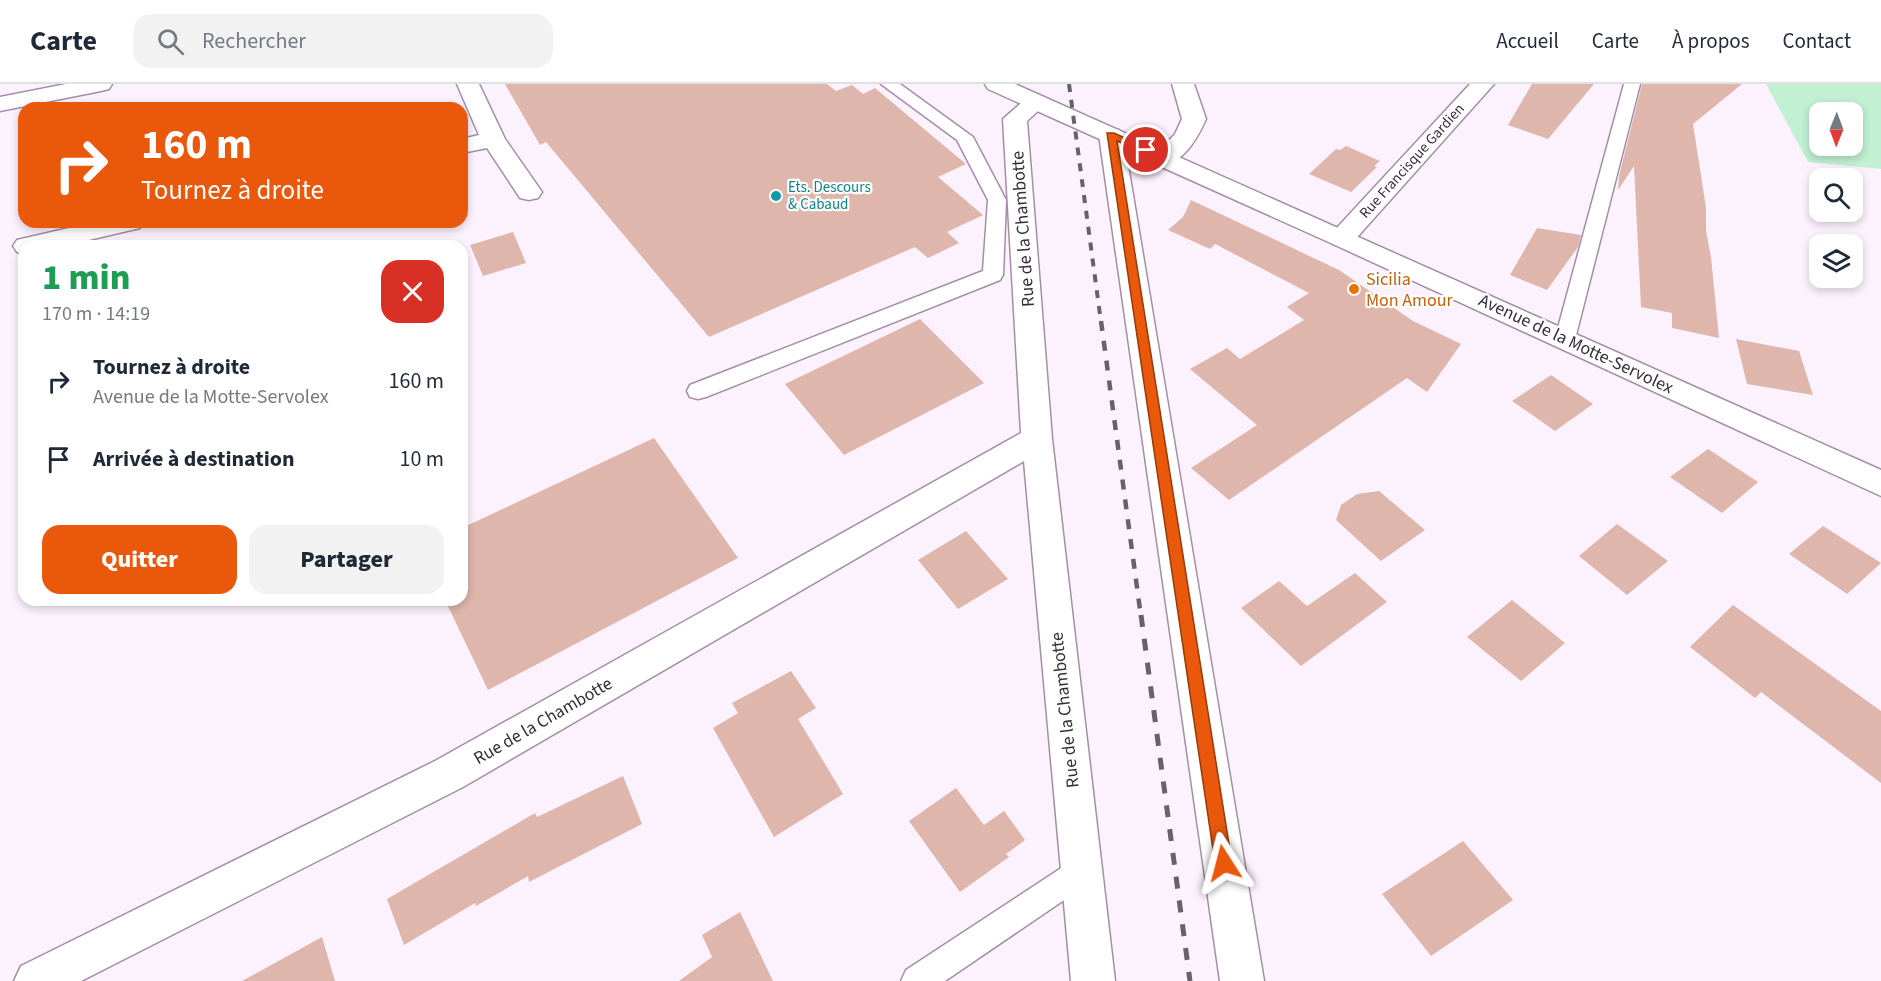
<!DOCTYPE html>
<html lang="fr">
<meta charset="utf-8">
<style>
:root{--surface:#fff;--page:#f2f2f3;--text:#1f2937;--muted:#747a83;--line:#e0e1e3;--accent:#ea580c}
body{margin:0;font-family:"Source Sans 3",sans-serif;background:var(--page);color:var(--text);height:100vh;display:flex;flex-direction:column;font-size:22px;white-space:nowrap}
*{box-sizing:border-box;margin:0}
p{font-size:20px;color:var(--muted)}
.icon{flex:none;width:33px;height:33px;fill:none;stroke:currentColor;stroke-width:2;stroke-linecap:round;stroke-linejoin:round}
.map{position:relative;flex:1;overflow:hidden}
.sheet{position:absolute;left:18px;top:156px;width:450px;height:366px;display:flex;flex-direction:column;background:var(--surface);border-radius:18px;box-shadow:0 3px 9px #0003}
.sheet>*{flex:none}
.hud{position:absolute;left:18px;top:18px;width:450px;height:126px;border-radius:18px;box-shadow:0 3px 9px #0003;background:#ea580c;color:#fff;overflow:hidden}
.needle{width:39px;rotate:181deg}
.fabs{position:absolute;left:1809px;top:18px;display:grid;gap:12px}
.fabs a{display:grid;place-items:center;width:54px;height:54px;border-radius:12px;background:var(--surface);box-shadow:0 3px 9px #0003;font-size:30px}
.pin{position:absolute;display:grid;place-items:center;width:51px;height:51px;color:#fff;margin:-26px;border:3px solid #fff;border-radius:50%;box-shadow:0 2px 6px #0007}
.me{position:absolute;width:66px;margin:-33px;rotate:351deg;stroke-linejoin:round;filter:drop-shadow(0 0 4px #0008)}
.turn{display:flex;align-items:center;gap:21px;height:126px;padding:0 24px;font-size:27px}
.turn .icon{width:78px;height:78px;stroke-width:2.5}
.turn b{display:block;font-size:42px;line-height:51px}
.round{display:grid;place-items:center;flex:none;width:63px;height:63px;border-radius:18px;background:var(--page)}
.summary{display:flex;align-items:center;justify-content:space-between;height:102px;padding:0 24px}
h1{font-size:36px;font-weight:800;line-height:45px;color:#1e9e55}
.action{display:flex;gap:12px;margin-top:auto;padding:12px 24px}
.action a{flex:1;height:69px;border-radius:18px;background:var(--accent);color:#fff;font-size:24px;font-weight:800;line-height:69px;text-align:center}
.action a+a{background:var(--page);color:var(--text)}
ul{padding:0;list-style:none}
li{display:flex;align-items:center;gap:18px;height:78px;padding:0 24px}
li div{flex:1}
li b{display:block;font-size:22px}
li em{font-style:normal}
header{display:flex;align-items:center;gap:36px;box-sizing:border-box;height:84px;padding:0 30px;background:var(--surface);border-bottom:2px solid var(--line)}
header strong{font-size:28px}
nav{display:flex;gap:33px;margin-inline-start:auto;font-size:21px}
.search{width:420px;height:54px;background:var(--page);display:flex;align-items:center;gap:15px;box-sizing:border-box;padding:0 21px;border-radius:18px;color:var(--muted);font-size:22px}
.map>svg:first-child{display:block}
</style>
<header>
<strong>Carte</strong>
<div class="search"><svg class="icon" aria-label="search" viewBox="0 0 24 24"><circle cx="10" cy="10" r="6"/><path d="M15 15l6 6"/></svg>Rechercher</div>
<nav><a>Accueil</a><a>Carte</a><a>À propos</a><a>Contact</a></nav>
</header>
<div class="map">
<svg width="1881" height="897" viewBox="0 0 1881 897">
<rect width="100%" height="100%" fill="#fcf2fe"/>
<path fill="#c1f0d3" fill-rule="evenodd" d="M1766 0H1881V85L1808 78ZM1820 28H1852V62H1820Z"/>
<path fill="#deb6ac" d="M505 0H827L836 7 852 1 863 10 875 4 966 80 938 93 983 131 947 148 959 159 928 174 915 163 709 253 546 58 540 61Z
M1532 0H1594L1548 55 1508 41Z
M1642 0H1742L1693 40 1706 124V147L1711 173 1719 254 1672 244V229L1641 223 1634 82 1618 106 1619 92Z
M1346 62 1380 77 1374 82 1377 83 1351 108 1309 90 1336 65 1340 66Z
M1191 116 1339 186 1413 237 1461 260 1427 308 1407 294 1229 416 1191 384 1257 341 1190 285 1227 264 1240 275 1304 236 1287 223 1309 209 1215 160 1210 165 1168 146 1183 133Z
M1537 144 1581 151 1578 163 1547 206 1510 191Z
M513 148 526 179 483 192 470 161Z
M920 235 984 299 844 371 785 300Z
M1736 255 1799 267 1813 311 1747 300Z
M1551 291 1593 320 1555 347 1512 317Z
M654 354 738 474 488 606 445 516H462V444Z
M1708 365 1758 398 1722 429 1670 393Z
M1379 407 1425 446 1381 477 1336 436 1341 421 1357 410Z
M1617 440 1668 477 1627 511 1579 472Z
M1823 442 1881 479 1847 510 1789 470Z
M966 447 1008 495 958 525 918 476Z
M1355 489 1387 518 1301 582 1241 524 1279 497 1307 522Z
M1512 516 1565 559 1521 597 1467 553Z
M1733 521 1881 627V699L1761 608 1755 614 1690 563Z
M791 587 816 624 798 635 843 710 774 753 713 644 738 629 732 619Z
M623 692 642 740 529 798 528 792 476 822 475 819 404 861 387 815 535 729 537 733Z
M956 704 984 741 1004 727 1025 756 1006 770 1009 773 960 808 909 737Z
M1463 757 1513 816 1431 872 1382 810Z
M740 828 773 897H679L712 873 702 851Z
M322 853 335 897H242Z"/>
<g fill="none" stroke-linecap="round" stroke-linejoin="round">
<defs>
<path id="lane" d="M881 0H900L973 53 1006 116 1003 191 1000 196 706 313 698 315 690 313 687 307 690 301 983 187 988 116 957 56Z
M1624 0H1640L1575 255 1572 260 1565 262 1558 260 1555 255Z
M1082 772 1092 777 1097 787 1092 797 945 897H901L906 886 1072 777Z"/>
<path id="street" d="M66 0H112L109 5 101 7 0 27V13Z
M457 0H479L505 55 542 108 538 114 529 116 520 114 487 64 462 69V55L479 51Z
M1172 0H1194L1206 35C1197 55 1181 85 1155 79L1152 74 1175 50 1182 35Z
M1470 0H1494L1351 160 1342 162 1333 160 1329 154 1333 148Z
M1036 11 1044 13 1048 18 1027 37 1052 355 1115 897H1071L1024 377 463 703 81 897H14L21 882 435 677 1021 349 1003 35 1028 13Z
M1111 44 1119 46 1123 51 1264 897H1220L1099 51 1103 46Z
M95 138H144L140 144 63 162H24V170L17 168 13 162 17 156Z"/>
<path id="secondary" d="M985 0H1015L1881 386V412L1333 160 988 5Z"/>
</defs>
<use href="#lane" stroke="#a58da8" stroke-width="3"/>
<use href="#street" stroke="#a58da8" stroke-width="3"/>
<use href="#secondary" stroke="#a58da8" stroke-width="3"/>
<use href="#lane" fill="#fff" fill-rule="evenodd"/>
<use href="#street" fill="#fff" fill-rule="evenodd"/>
<use href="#secondary" fill="#fff" fill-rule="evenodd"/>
<path stroke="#6a606c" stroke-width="4" stroke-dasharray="8 8" stroke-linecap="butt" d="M1069 0 1101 238"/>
<path stroke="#6a606c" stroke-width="4.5" stroke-dasharray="10 10" stroke-linecap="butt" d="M1101 237 1141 533"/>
<path stroke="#6a606c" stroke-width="5" stroke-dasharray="12 12" stroke-linecap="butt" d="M1141 531 1190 897"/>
</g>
<path fill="#ea580c" stroke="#983908" stroke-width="1.5" d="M1107 49H1114L1151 66 1142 68 1117 57 1232 779 1230 785 1224 788 1218 785 1215 779Z"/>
<circle fill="#0f9aa8" stroke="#fff" stroke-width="2" cx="776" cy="112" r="6"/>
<circle fill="#e8710a" stroke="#fff" stroke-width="2" cx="1354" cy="205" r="6"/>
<g text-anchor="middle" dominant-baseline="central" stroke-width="4.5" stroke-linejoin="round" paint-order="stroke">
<g font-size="15" fill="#372d39" stroke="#fff">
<text transform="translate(1412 77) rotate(-48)">Rue Francisque Gardien</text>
</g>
<g font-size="15" fill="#0d838f" stroke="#fff" text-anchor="start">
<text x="788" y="103">Ets. Descours<tspan x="788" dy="17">&amp; Cabaud</tspan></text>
</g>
<g font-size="18" fill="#372d39" stroke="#fff">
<text transform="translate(1023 145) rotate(-94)">Rue de la Chambotte</text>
<text transform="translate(1576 260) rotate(25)">Avenue de la Motte-Servolex</text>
<text transform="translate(1065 626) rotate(-96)">Rue de la Chambotte</text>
<text transform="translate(543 637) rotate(-30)">Rue de la Chambotte</text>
</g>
<g font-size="18" fill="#c56008" stroke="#fff" text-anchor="start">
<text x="1366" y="195">Sicilia<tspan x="1366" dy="21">Mon Amour</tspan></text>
</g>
</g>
</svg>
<div class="fabs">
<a><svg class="needle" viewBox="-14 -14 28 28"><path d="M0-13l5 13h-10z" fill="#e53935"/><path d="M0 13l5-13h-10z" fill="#747a83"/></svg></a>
<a><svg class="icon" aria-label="search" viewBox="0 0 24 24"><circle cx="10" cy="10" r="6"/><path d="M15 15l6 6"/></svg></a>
<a><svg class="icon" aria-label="layers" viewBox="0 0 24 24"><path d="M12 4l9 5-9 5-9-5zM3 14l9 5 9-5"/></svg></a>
</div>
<div class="pin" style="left:1146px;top:66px;background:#d93025"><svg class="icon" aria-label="arrive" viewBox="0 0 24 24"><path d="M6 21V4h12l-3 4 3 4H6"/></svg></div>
<svg class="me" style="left:1224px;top:779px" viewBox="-20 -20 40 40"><path d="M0-17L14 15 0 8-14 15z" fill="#ea580c" stroke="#fff" stroke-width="4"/></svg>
<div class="hud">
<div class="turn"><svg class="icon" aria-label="right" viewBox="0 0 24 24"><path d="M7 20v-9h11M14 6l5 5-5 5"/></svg><div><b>160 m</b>Tournez à droite</div></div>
</div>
<section class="sheet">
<div class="summary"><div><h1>1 min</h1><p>170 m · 14:19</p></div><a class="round" style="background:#d93025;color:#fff"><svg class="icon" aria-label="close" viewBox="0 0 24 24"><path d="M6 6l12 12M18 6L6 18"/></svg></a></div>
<ul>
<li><svg class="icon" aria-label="right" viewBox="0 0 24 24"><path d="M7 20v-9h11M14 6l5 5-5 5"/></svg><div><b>Tournez à droite</b><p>Avenue de la Motte-Servolex</p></div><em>160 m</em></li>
<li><svg class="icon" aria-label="arrive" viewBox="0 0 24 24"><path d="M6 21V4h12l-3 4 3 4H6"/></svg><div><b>Arrivée à destination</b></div><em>10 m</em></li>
</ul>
<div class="action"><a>Quitter</a><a>Partager</a></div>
</section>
</div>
